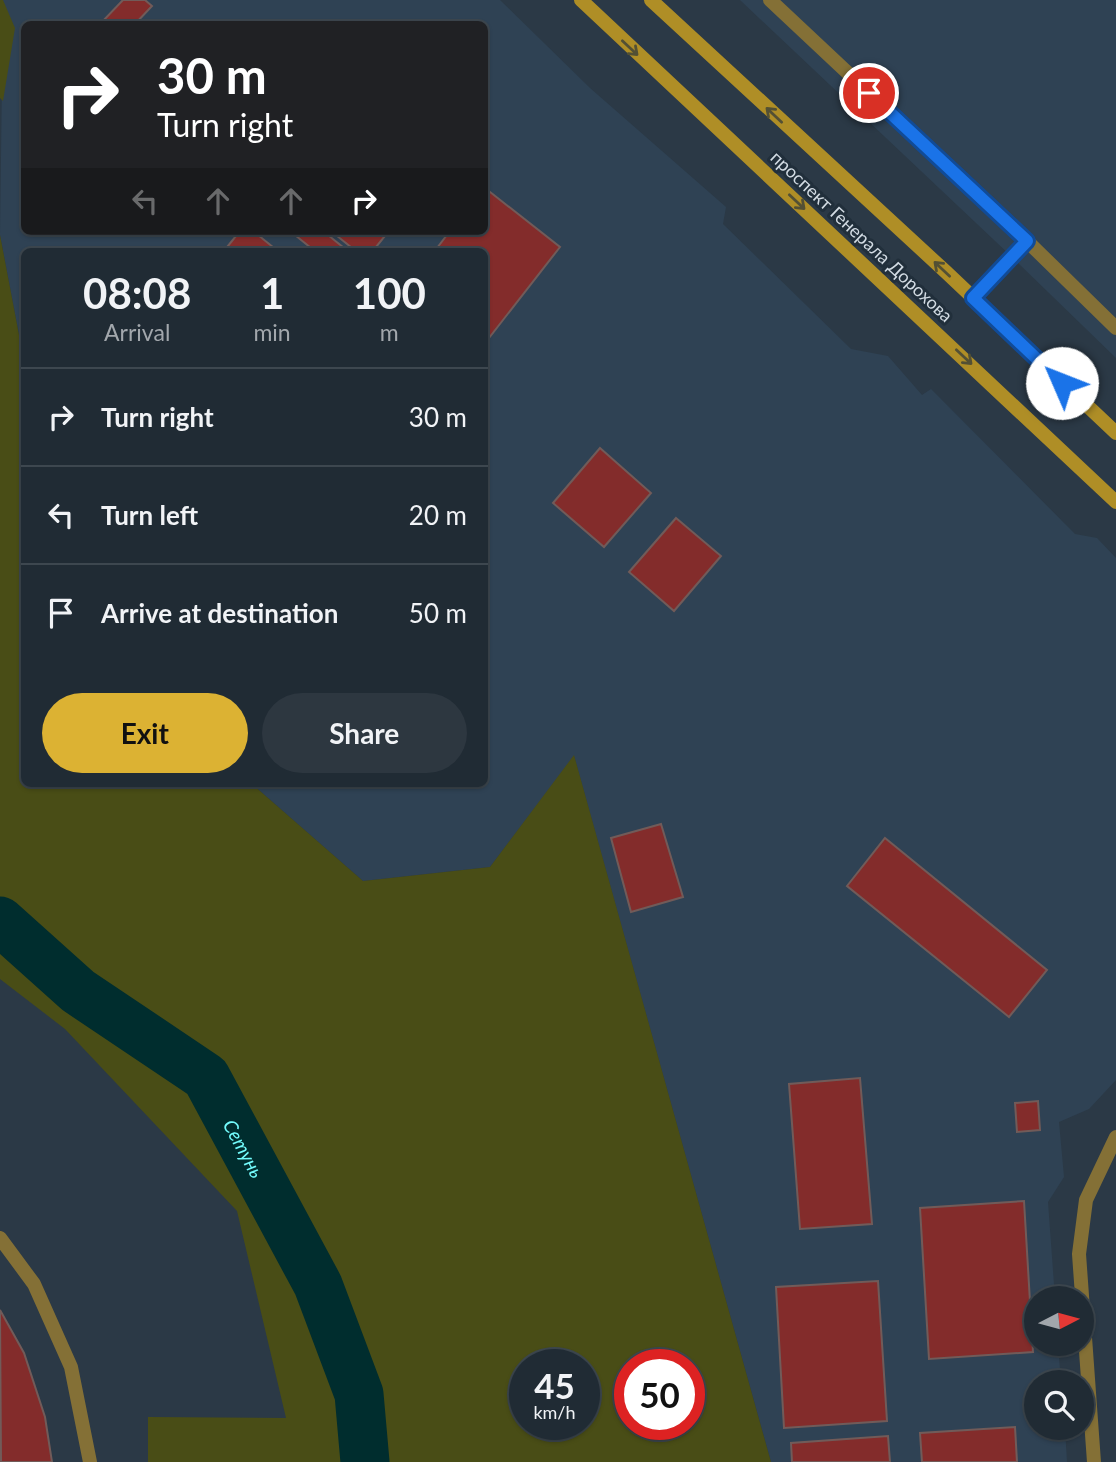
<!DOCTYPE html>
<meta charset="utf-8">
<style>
:root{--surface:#202b34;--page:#2d3740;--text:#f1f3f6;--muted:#a2a7ac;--line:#3d474f;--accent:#dcb233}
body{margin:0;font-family:Lato,sans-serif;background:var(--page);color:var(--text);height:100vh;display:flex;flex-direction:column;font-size:26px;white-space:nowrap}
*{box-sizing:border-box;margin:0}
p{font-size:23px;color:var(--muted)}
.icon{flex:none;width:38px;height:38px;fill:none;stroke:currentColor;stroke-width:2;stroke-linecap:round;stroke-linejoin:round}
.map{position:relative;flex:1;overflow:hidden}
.details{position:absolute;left:21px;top:248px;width:467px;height:539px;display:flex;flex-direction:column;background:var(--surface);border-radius:10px;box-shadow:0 2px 5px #0004,0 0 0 2px var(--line)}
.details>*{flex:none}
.top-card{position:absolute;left:21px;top:21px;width:467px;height:214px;border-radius:10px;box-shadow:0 2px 5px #0004,0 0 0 2px var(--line);background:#202124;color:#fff;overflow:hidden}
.needle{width:46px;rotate:84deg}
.buttons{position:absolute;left:1024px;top:1286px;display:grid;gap:14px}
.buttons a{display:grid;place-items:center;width:70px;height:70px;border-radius:50%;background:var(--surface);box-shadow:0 2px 5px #0004,0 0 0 2px var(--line);font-size:35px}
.speed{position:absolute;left:509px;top:1349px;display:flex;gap:14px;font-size:35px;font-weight:700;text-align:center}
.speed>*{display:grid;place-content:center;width:91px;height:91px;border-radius:50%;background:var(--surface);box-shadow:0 2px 5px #0004,0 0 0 2px var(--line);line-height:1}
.speed small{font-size:18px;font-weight:400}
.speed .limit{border:10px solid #d22;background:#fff;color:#111}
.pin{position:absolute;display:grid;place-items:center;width:60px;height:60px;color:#fff;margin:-30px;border:4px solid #fff;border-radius:50%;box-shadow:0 2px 7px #0007}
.me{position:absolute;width:77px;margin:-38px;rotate:314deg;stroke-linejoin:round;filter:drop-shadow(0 0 5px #0008)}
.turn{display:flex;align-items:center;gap:24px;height:147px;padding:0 21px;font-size:32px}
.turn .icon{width:91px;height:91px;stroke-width:2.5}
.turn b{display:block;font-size:49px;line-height:60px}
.lanes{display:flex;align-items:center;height:66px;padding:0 21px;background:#0003;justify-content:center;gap:35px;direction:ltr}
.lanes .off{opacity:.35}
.eta{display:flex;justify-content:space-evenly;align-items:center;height:119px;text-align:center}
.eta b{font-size:42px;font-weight:700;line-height:49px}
.cta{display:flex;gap:14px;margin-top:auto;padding:14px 21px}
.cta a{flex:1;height:80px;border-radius:42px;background:var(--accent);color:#111;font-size:28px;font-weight:700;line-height:80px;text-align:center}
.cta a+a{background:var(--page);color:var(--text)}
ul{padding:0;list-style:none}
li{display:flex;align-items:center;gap:21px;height:98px;padding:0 21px;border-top:2px solid var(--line)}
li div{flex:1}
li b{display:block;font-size:26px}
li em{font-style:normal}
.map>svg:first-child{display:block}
</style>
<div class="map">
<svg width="1116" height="1462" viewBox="0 0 1116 1462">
<rect width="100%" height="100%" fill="#2b3946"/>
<path fill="#2f4254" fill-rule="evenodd" d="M3 0H500L590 88 726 207 723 224 851 349 888 356 922 395 931 389 1075 534 1097 538 1116 558V1080L1089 1109 1059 1122 1064 1177 1048 1202 1055 1298H1036V1344H1058L1061 1382H1036V1428H1065L1067 1462H771L574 756 490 867 363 881 252 784H485V252H24V361L0 235ZM24 24H485V231H24Z
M740 0H1116V358L1012 257Z"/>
<path fill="#494d16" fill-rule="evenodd" d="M0 0H3L15 28 3 101 0 98Z
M0 235 24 361V784H252L363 881 490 867 574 755 771 1462H148V1417L286 1418 237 1211 65 1029 0 979ZM525 1365H584V1424H525ZM630 1365H690V1424H630Z"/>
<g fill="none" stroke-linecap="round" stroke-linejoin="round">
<path stroke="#002d2e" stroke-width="49" id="s1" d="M0 921 78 991 206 1077 318 1285 359 1394 365 1462"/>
</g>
<path fill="#832c2b" stroke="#715b59" stroke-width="2" d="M123 0H145L152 6 135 24H100Z
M485 188 560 247 485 343V252H434L450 231H485Z
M240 231H253L279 252H223Z
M290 231H323L349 252H316Z
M331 231H389L372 252H357Z
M600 448 651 493 604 547 553 503Z
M676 518 721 556 674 611 629 572Z
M661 824 683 897 631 912 611 838Z
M885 838 1047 970 1009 1017 847 886Z
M860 1078 872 1224 800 1229 789 1084Z
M1038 1101 1040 1130 1017 1132 1015 1103Z
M1024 1201 1033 1352 929 1359 920 1208Z
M878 1281 887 1421 784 1428 776 1287Z
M0 1310 24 1353 45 1417 52 1462H1Z
M1015 1427 1017 1462H922L920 1433Z
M888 1436 890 1462H792L791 1443Z"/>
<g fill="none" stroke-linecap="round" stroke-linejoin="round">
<path stroke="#847036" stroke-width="14" d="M770 0 1027 241 973 298
M1027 241 1116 328
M0 1238 34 1284 71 1367 90 1462"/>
<path stroke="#847036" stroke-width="14" d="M1094 1462 1079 1254 1086 1200 1116 1137"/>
<path stroke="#af8e26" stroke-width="14" d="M581 0 1116 502
M651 0 946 272 1116 433"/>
</g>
<defs><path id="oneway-shaft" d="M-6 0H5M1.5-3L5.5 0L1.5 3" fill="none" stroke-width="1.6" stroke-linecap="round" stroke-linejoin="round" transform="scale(1.75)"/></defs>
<g stroke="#535034">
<use href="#oneway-shaft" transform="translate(630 48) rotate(43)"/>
<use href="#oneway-shaft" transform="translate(774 115) rotate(-137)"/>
<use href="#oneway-shaft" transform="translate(797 202) rotate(43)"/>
<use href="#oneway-shaft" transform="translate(942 269) rotate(-137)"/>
<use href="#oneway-shaft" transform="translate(964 357) rotate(43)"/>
</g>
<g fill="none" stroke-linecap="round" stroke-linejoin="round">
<defs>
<path id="route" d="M869 93 1027 241 973 298 1062 383"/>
</defs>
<use href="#route" stroke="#114b97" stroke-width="18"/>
<use href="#route" stroke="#1a73e8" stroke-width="12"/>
</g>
<g text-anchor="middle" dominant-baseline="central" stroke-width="6" stroke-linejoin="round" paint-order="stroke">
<g font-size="18" fill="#d2dbe3" stroke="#212f3b">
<text transform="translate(862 236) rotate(43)">проспект Генерала Дорохова</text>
</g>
<g font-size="19" font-style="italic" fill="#72fbfc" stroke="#212f3b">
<text stroke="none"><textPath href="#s1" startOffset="340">Сетунь</textPath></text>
</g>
</g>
</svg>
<div class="buttons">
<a><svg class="needle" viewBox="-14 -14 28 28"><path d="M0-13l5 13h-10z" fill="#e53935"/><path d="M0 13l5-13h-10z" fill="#a2a7ac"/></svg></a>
<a><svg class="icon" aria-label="search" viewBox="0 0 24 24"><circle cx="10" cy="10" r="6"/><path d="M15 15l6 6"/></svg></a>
</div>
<div class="speed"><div>45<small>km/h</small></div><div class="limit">50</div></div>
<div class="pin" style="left:869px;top:93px;background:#d93025"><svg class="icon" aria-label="arrive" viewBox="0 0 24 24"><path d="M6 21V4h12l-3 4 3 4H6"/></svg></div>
<svg class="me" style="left:1062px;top:383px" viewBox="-20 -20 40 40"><circle r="19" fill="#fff"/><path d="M0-13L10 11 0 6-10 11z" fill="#1a73e8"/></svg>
<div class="top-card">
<div class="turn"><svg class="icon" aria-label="right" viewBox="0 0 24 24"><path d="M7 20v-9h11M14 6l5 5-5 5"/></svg><div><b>30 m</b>Turn right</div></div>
<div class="lanes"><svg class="icon off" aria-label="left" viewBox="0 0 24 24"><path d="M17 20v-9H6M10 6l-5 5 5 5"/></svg><svg class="icon off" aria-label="ahead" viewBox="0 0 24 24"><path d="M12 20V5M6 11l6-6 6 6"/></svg><svg class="icon off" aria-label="ahead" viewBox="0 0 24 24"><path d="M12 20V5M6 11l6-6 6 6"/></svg><svg class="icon" aria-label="right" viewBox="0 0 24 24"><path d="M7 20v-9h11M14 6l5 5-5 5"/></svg></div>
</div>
<section class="details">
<div class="eta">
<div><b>08:08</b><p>Arrival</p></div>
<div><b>1</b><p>min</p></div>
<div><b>100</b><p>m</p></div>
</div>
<ul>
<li><svg class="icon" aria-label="right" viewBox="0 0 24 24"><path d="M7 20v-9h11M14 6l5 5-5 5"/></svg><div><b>Turn right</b></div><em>30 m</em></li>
<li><svg class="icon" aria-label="left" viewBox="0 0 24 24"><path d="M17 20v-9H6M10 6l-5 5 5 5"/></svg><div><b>Turn left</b></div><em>20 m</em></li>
<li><svg class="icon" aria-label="arrive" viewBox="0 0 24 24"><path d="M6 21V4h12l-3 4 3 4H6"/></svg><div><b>Arrive at destination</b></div><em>50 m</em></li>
</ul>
<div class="cta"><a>Exit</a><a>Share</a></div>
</section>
</div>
